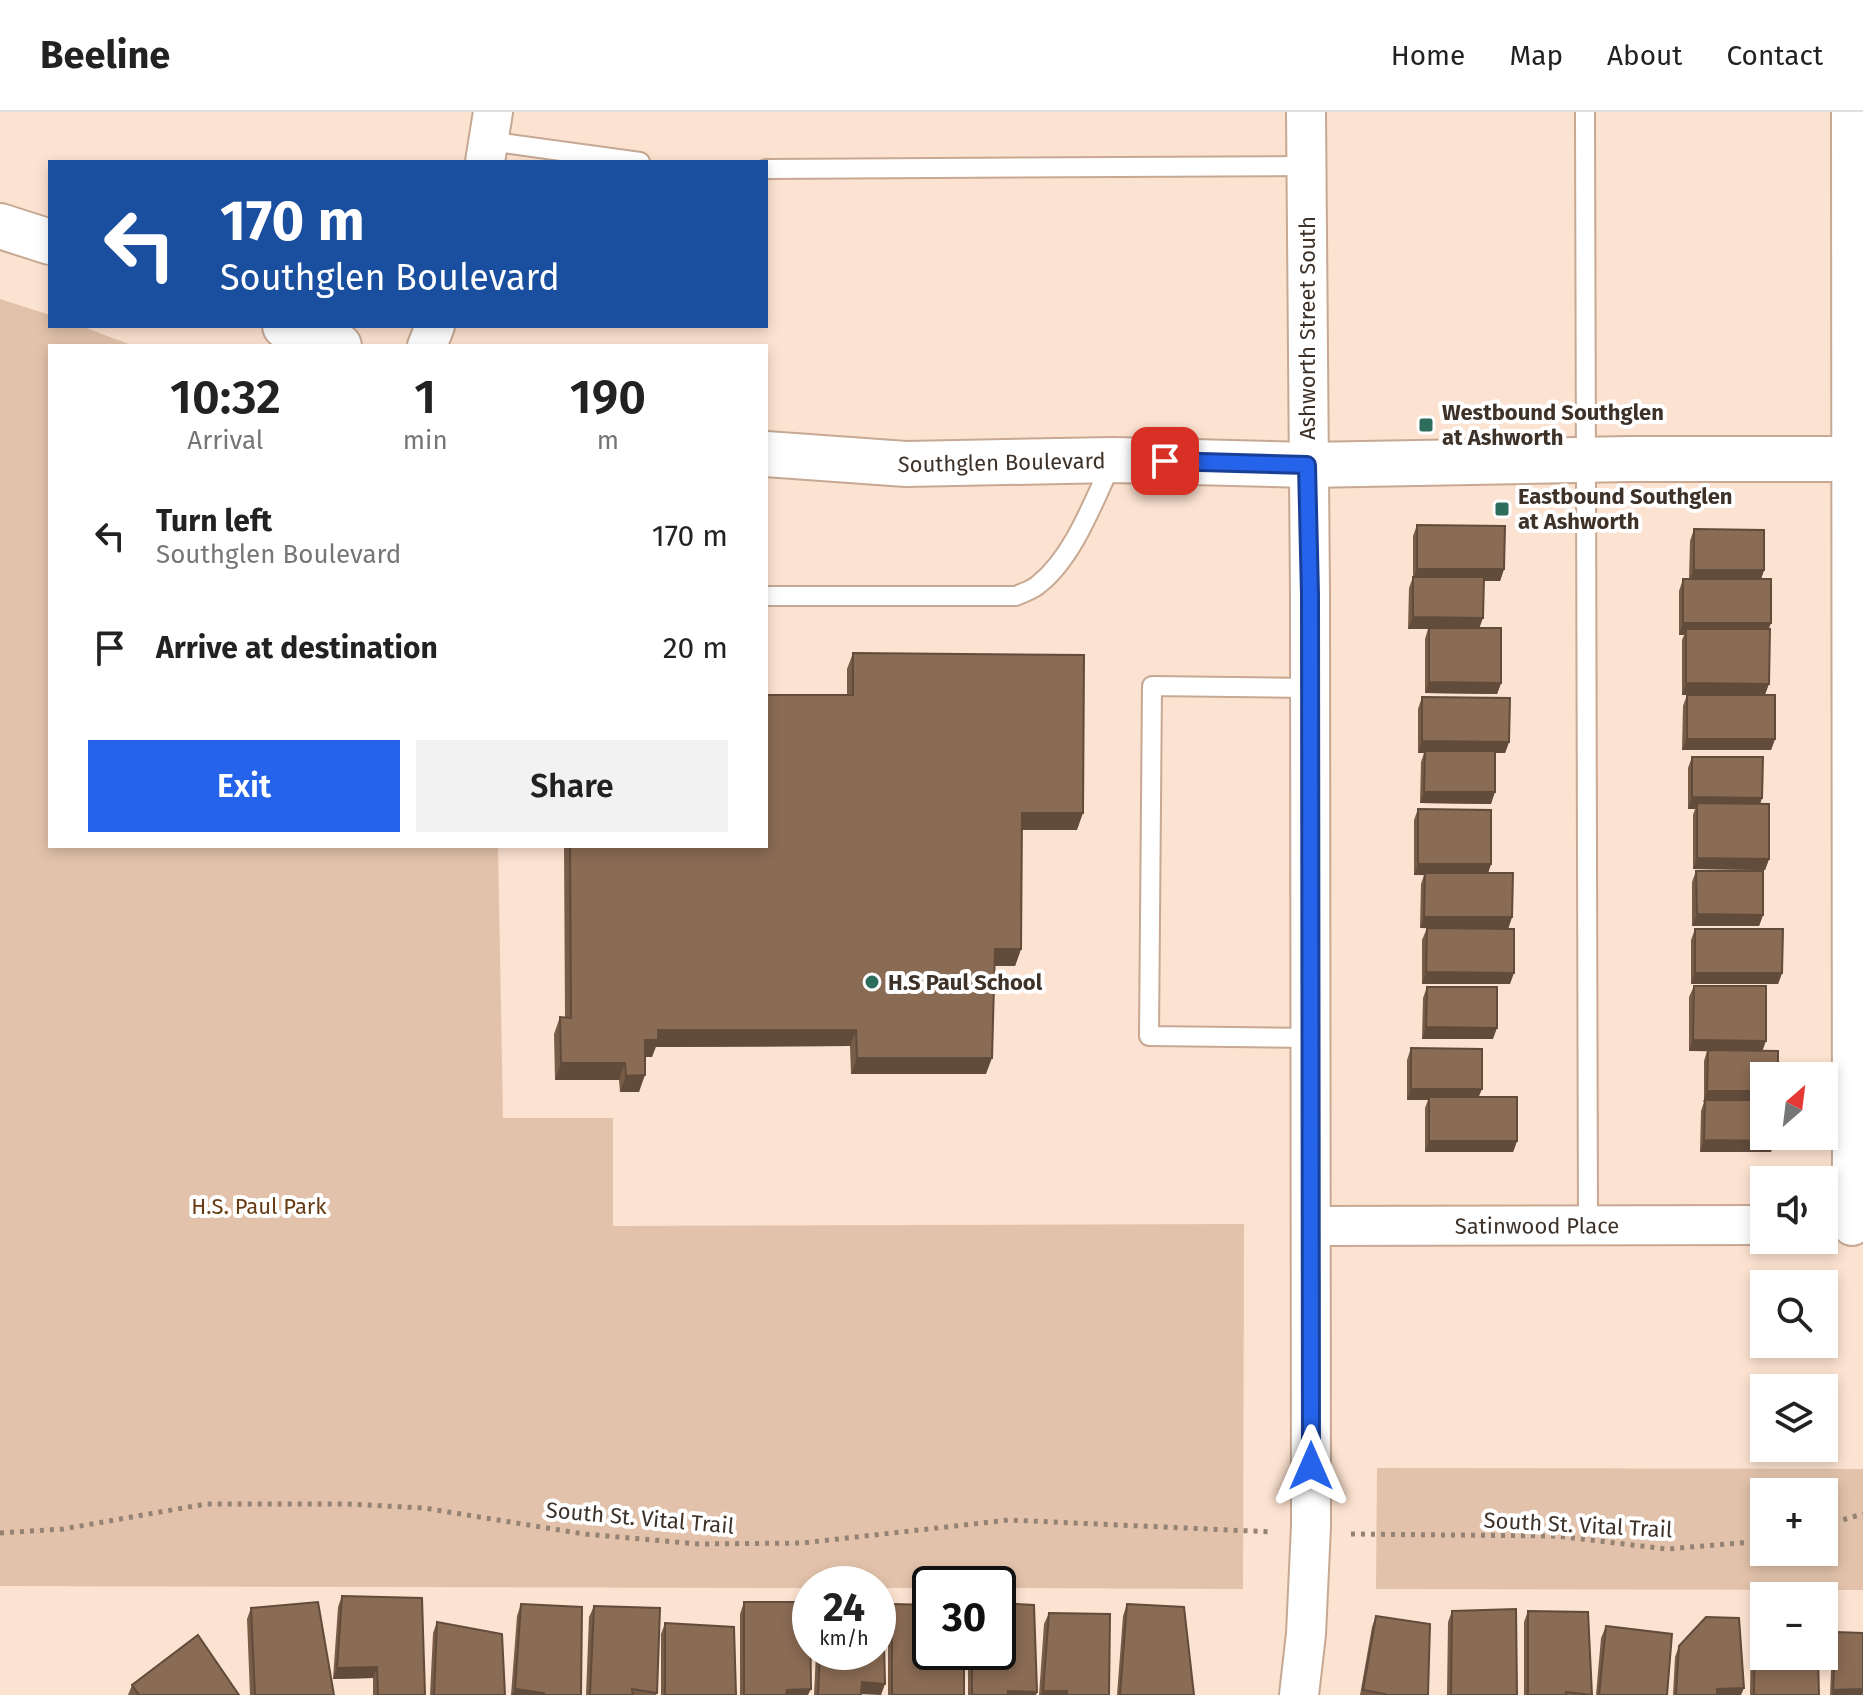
<!DOCTYPE html>
<meta charset="utf-8">
<style>
:root{--surface:#fff;--page:#f2f2f2;--text:#222;--muted:#767676;--line:#e0e0e0;--accent:#2563eb}
body{margin:0;font-family:"Fira Sans",sans-serif;background:var(--page);color:var(--text);height:100vh;display:flex;flex-direction:column;font-size:30px;white-space:nowrap}
*{box-sizing:border-box;margin:0}
p{font-size:26px;color:var(--muted)}
.icon{flex:none;width:44px;height:44px;fill:none;stroke:currentColor;stroke-width:2;stroke-linecap:round;stroke-linejoin:round}
.map{position:relative;flex:1;overflow:hidden}
.side{position:absolute;left:48px;top:232px;width:720px;height:504px;display:flex;flex-direction:column;background:var(--surface);border-radius:0px;box-shadow:0 4px 12px #0003}
.side>*{flex:none}
.top-card{position:absolute;left:48px;top:48px;width:720px;height:168px;border-radius:0px;box-shadow:0 4px 12px #0003;background:#1a4fa0;color:#fff;overflow:hidden}
.needle{width:52px;rotate:28deg}
.buttons{position:absolute;left:1750px;top:950px;display:grid;gap:16px}
.buttons a{display:grid;place-items:center;width:88px;height:88px;border-radius:0px;background:var(--surface);box-shadow:0 4px 12px #0003;font-size:40px}
.speed{position:absolute;left:792px;top:1454px;display:flex;gap:16px;font-size:40px;font-weight:700;text-align:center}
.speed>*{display:grid;place-content:center;width:104px;height:104px;border-radius:50%;background:var(--surface);box-shadow:0 4px 12px #0003;line-height:1}
.speed small{font-size:20px;font-weight:400}
.speed .limit{border:4px solid #111;border-radius:12px;background:#fff;color:#111}
.pin{position:absolute;display:grid;place-items:center;width:68px;height:68px;color:#fff;margin:-34px;border-radius:16px;box-shadow:0 4px 12px #0006}
.me{position:absolute;width:88px;margin:-44px;rotate:0deg;stroke-linejoin:round;filter:drop-shadow(0 0 6px #0008)}
.turn{display:flex;align-items:center;gap:28px;height:168px;padding:0 40px;font-size:36px}
.turn .icon{width:104px;height:104px;stroke-width:2.5}
.turn b{display:block;font-size:56px;line-height:68px}
.eta{display:flex;justify-content:space-evenly;align-items:center;height:136px;text-align:center}
.eta b{font-size:48px;font-weight:600;line-height:56px}
.button{display:flex;gap:16px;margin-top:auto;padding:16px 40px}
.button a{flex:1;height:92px;border-radius:0px;background:var(--accent);color:#fff;font-size:32px;font-weight:600;line-height:92px;text-align:center}
.button a+a{background:var(--page);color:var(--text)}
ul{padding:0;list-style:none}
li{display:flex;align-items:center;gap:24px;height:112px;padding:0 40px}
li div{flex:1}
li b{display:block;font-size:30px}
li em{font-style:normal}
header{display:flex;align-items:center;gap:48px;box-sizing:border-box;height:112px;padding:0 40px;background:var(--surface);border-bottom:2px solid var(--line)}
header strong{font-size:38px}
nav{display:flex;gap:44px;margin-inline-start:auto;font-size:28px}
.map>svg:first-child{display:block}
</style>
<header>
<strong>Beeline</strong>
<nav><a>Home</a><a>Map</a><a>About</a><a>Contact</a></nav>
</header>
<div class="map">
<svg width="1863" height="1583" viewBox="0 0 1863 1583">
<rect width="100%" height="100%" fill="#fce2d0"/>
<path fill="#e2c2aa" fill-rule="evenodd" d="M0 187 50 203V214H81L134 234H50V734H498L503 1006H613V1114L1244 1112 1243 1477 998 1476V1472H930V1476H878V1472H810V1476L0 1474Z
M1377 1356 1863 1357V1478L1376 1477ZM1764 1380H1824V1440H1764Z"/>
<g fill="none" stroke-linecap="round" stroke-linejoin="round">
<defs>
<path id="service" d="M1585 0 1588 1113
M488 29 640 50
M766 57 1306 54
M766 484H1016C1024 480 1033 478 1039 472 1074 444 1094 388 1113 348
M1310 576 1152 574 1149 924 1311 926"/>
<g id="minor">
<path d="M1851 0 1852 1114"/>
<path d="M485 50 493 0"/>
<path d="M427 234 435 214"/>
<path id="s1" d="M1311 1114 1764 1113"/>
<path d="M1299 1583 1306 1522 1311 1414 1310 483 1306 0"/>
</g>
<g id="tertiary">
<path d="M0 114 50 130"/>
<path d="M285 214 339 234"/>
<path id="s2" d="M766 342 906 352 1113 348 1307 353 1630 347H1863"/>
</g>
</defs>
<use href="#service" stroke="#c7a892" stroke-width="22"/>
<use href="#minor" stroke="#c7a892" stroke-width="42"/>
<use href="#tertiary" stroke="#c7a892" stroke-width="48"/>
<path stroke="#948274" stroke-width="5" stroke-dasharray="4 6" stroke-linecap="butt" d="M1824 1413 1863 1402
M0 1421 63 1417 206 1392H346L424 1396 584 1422 699 1432 802 1431 1009 1408 1273 1420
M1351 1422 1556 1424 1667 1437 1764 1429"/>
<use href="#service" stroke="#fff" stroke-width="18"/>
<use href="#minor" stroke="#fff" stroke-width="38"/>
<use href="#tertiary" stroke="#fff" stroke-width="44"/>
</g>
<path fill="#775c48" d="M1417 413 1504 457 1500 469H1483L1479 516 1501 571 1497 582 1425 581V527L1428 517H1408L1409 476 1413 465V424Z
M1694 417 1764 458 1761 467 1768 517 1765 583 1775 627 1771 638H1682L1683 594 1687 583H1744H1682V528L1684 523H1679V479L1683 467H1689L1690 429Z
M853 541 1077 718H1022L1021 837 1015 854H994L986 962H851L850 934 656 935 652 945H645L639 980H620L619 968H555L554 922 560 905 565 906 564 734H766L847 583V557Z
M1422 585 1509 630 1505 641H1495L1491 692 1420 691 1421 650 1424 641H1418V597Z
M1692 645 1762 686 1760 692 1769 747 1765 758 1693 757V703L1695 697H1688V656Z
M1418 697 1491 752 1488 761 1512 805 1508 817 1420 816 1421 772 1424 763H1414V708Z
M1696 759 1763 803 1759 814H1692V770Z
M1427 816 1510 872H1422V828Z
M1695 817 1782 861 1778 872H1691V828Z
M1694 874 1762 939 1771 1040H1700L1701 999 1704 990V949L1707 939H1689V885Z
M1427 875 1493 927H1422L1423 886Z
M1411 936 1479 985 1517 1029 1513 1040H1425V996L1428 988H1407V948Z
M342 1484 425 1583H373V1566L333 1567 338 1495Z
M744 1490 808 1583H740V1502Z
M521 1492 581 1583H511L517 1504Z
M892 1492 964 1583H888V1503Z
M1127 1492 1194 1583H1117L1123 1504Z
M594 1494 657 1581 656 1583H586L589 1505Z
M251 1496 334 1583H250L247 1507Z
M1755 1498 1819 1583H1750L1751 1510Z
M1452 1499 1517 1583H1447L1448 1510Z
M1528 1499 1592 1583H1524V1510Z
M1049 1501 1109 1583H1039L1044 1512Z
M1376 1504 1428 1583H1360L1372 1515Z
M437 1510 505 1583H430L433 1521Z
M665 1511 736 1583H661V1522Z
M1606 1514 1667 1583H1596L1601 1526Z
M1836 1520 1863 1521V1583H1830L1832 1532Z
M1679 1534 1741 1583H1673L1675 1545Z
M816 1540H878L861 1583H814Z
M968 1540H998L1037 1580 1036 1583H968Z
M132 1573 239 1583H128Z"/>
<path fill="#614b3b" d="M1417 457H1504L1500 469 1413 468Z
M1694 458H1764L1760 470 1689 469Z
M1413 505 1483 506 1479 517H1408Z
M1683 511H1771L1767 522 1686 517 1684 523H1679Z
M1429 570 1501 571 1497 582 1425 581Z
M1686 571 1769 572 1765 583H1682Z
M1687 627H1775L1771 638H1682Z
M1422 629 1509 630 1505 641H1418Z
M1424 680H1495L1491 692 1420 691Z
M1692 685 1762 686 1758 697 1697 691 1695 697H1688Z
M1022 701H1083L1077 718H1016Z
M1697 746 1769 747 1765 758 1693 757Z
M1418 752H1491L1487 764 1414 763Z
M1697 802 1763 803 1759 814H1692Z
M1424 805H1512L1508 817 1420 816Z
M995 837H1021L1015 854H989Z
M1426 860 1514 861 1510 872H1422Z
M1695 861H1782L1778 872H1691Z
M1426 915 1497 916 1493 927H1422Z
M658 918H856L850 934 655 935 652 945H639L645 928Z
M1693 928 1766 929 1762 940 1689 939Z
M857 946H992L986 962H851Z
M561 951H625L619 968H555Z
M645 963 639 980H620L626 964Z
M1411 977H1482L1477 989 1429 985 1428 988H1407Z
M1707 979H1764V990H1703Z
M1704 1028 1775 1029 1771 1040H1700Z
M1429 1029H1517L1513 1040H1425Z
M377 1555 373 1566 333 1567 337 1556Z
M862 1570 885 1572 881 1583 858 1582Z
M1744 1576 1741 1583H1715L1717 1577Z
M515 1577 544 1581 543 1583H512Z
M811 1577 808 1583H785L787 1578Z
M1863 1577 1861 1583H1832L1833 1578Z
M1008 1579 1037 1580 1036 1583H1006Z
M1043 1579H1067L1066 1583H1041Z"/>
<path fill="#8a6b54" stroke="#614b3b" stroke-width="2" d="M1417 413 1505 414 1504 457H1417Z
M1694 417 1764 418V458H1694Z
M1413 465H1484L1483 506 1413 505Z
M1683 467H1771V511H1683Z
M1429 516H1501V571L1429 570Z
M1686 517H1770L1769 572 1686 571Z
M853 541 1084 543 1083 701H1022L1021 837H995L992 946H857L856 918H658V928H645V963L626 964 625 951H561L560 905 571 906 570 734H766V583H853Z
M1687 583H1775V627H1687Z
M1422 585 1510 586 1509 630 1422 629Z
M1425 639H1495V680H1424Z
M1692 645H1763L1762 686 1692 685Z
M1697 691 1769 692V747L1697 746Z
M1418 697 1491 698V752H1418Z
M1696 759H1763V803L1697 802Z
M1425 761H1513L1512 805H1424Z
M1427 816 1514 817V861L1426 860Z
M1695 817H1783L1782 861H1695Z
M1694 874H1766V929L1693 928Z
M1427 875H1497V916L1426 915Z
M1411 936 1482 937V977H1411Z
M1708 938 1778 939V964H1764V979H1707Z
M1429 985H1517V1029H1429Z
M1705 988H1764V1024H1775V1029L1704 1028Z
M342 1484 422 1486 425 1583H378L377 1555 337 1556Z
M318 1490 334 1583H255L251 1496Z
M744 1490H810L811 1577 787 1578 786 1583H744Z
M878 1490H883L885 1572 862 1570 861 1583H818L820 1540H878Z
M998 1491 1034 1493 1037 1580 1008 1579V1583H972V1540H998Z
M521 1492 582 1495 581 1583H544V1581L515 1577Z
M892 1492 930 1493V1540H964V1583H892Z
M1127 1492 1184 1495 1194 1583H1120Z
M594 1494 660 1496 657 1581 632 1577 633 1583H590Z
M1516 1497 1517 1583H1451L1452 1499Z
M1755 1498 1764 1499V1544H1818L1819 1583H1754Z
M1528 1499 1588 1500 1592 1583 1566 1580V1583H1528Z
M1049 1501 1110 1502 1109 1583H1067V1579H1043Z
M1376 1504 1430 1512 1428 1583H1385V1582L1363 1578Z
M1706 1505 1739 1506 1744 1576 1717 1577V1583H1676L1679 1534Z
M437 1510 502 1522 505 1583H434Z
M665 1511 734 1515 736 1583H665Z
M1606 1514 1672 1522 1667 1583H1599Z
M1836 1520 1863 1521V1581V1577L1833 1578Z
M198 1523 239 1583H139L132 1573Z"/>
<g fill="none" stroke-linecap="round" stroke-linejoin="round">
<defs>
<path id="route" d="M1165 349 1307 353 1310 483 1311 1354"/>
</defs>
<use href="#route" stroke="#184099" stroke-width="20"/>
<use href="#route" stroke="#2563eb" stroke-width="14"/>
</g>
<g fill="#2d6d5b" stroke="#fff" stroke-width="3">
<rect x="1418" y="305" width="16" height="16" rx="4"/>
<rect x="1494" y="389" width="16" height="16" rx="4"/>
<circle cx="872" cy="870" r="8"/>
</g>
<g text-anchor="middle" dominant-baseline="central" stroke-width="8" stroke-linejoin="round" paint-order="stroke">
<g font-size="22" fill="#3d3128" stroke="#fff">
<text transform="translate(1307 216) rotate(-90)">Ashworth Street South</text>
<text stroke="none"><textPath href="#s2" startOffset="236">Southglen Boulevard</textPath></text>
<text stroke="none"><textPath href="#s1" startOffset="226">Satinwood Place</textPath></text>
<text transform="translate(640 1406) rotate(5)">South St. Vital Trail</text>
<text transform="translate(1578 1413) rotate(3)">South St. Vital Trail</text>
</g>
<g font-size="22" font-weight="bold" fill="#3d3128" stroke="#fff" text-anchor="start">
<text x="1442" y="300">Westbound Southglen<tspan x="1442" dy="25">at Ashworth</tspan></text>
<text x="1518" y="384">Eastbound Southglen<tspan x="1518" dy="25">at Ashworth</tspan></text>
<text x="888" y="870">H.S Paul School</text>
</g>
<g font-size="22" fill="#683b13" stroke="#fff">
<text x="259" y="1094">H.S. Paul Park</text>
</g>
</g>
</svg>
<div class="buttons">
<a><svg class="needle" viewBox="-14 -14 28 28"><path d="M0-13l5 13h-10z" fill="#e53935"/><path d="M0 13l5-13h-10z" fill="#767676"/></svg></a>
<a><svg class="icon" aria-label="sound" viewBox="0 0 24 24"><path d="M4 9h4l5-4v14l-5-4H4zM17 9q2 3 0 6"/></svg></a>
<a><svg class="icon" aria-label="search" viewBox="0 0 24 24"><circle cx="10" cy="10" r="6"/><path d="M15 15l6 6"/></svg></a>
<a><svg class="icon" aria-label="layers" viewBox="0 0 24 24"><path d="M12 4l9 5-9 5-9-5zM3 14l9 5 9-5"/></svg></a>
<a>+</a>
<a>−</a>
</div>
<div class="speed"><div>24<small>km/h</small></div><div class="limit">30</div></div>
<div class="pin" style="left:1165px;top:349px;background:#d93025"><svg class="icon" aria-label="arrive" viewBox="0 0 24 24"><path d="M6 21V4h12l-3 4 3 4H6"/></svg></div>
<svg class="me" style="left:1311px;top:1354px" viewBox="-20 -20 40 40"><path d="M0-17L14 15 0 8-14 15z" fill="#2563eb" stroke="#fff" stroke-width="4"/></svg>
<div class="top-card">
<div class="turn"><svg class="icon" aria-label="left" viewBox="0 0 24 24"><path d="M17 20v-9H6M10 6l-5 5 5 5"/></svg><div><b>170 m</b>Southglen Boulevard</div></div>
</div>
<section class="side">
<div class="eta">
<div><b>10:32</b><p>Arrival</p></div>
<div><b>1</b><p>min</p></div>
<div><b>190</b><p>m</p></div>
</div>
<ul>
<li><svg class="icon" aria-label="left" viewBox="0 0 24 24"><path d="M17 20v-9H6M10 6l-5 5 5 5"/></svg><div><b>Turn left</b><p>Southglen Boulevard</p></div><em>170 m</em></li>
<li><svg class="icon" aria-label="arrive" viewBox="0 0 24 24"><path d="M6 21V4h12l-3 4 3 4H6"/></svg><div><b>Arrive at destination</b></div><em>20 m</em></li>
</ul>
<div class="button"><a>Exit</a><a>Share</a></div>
</section>
</div>
